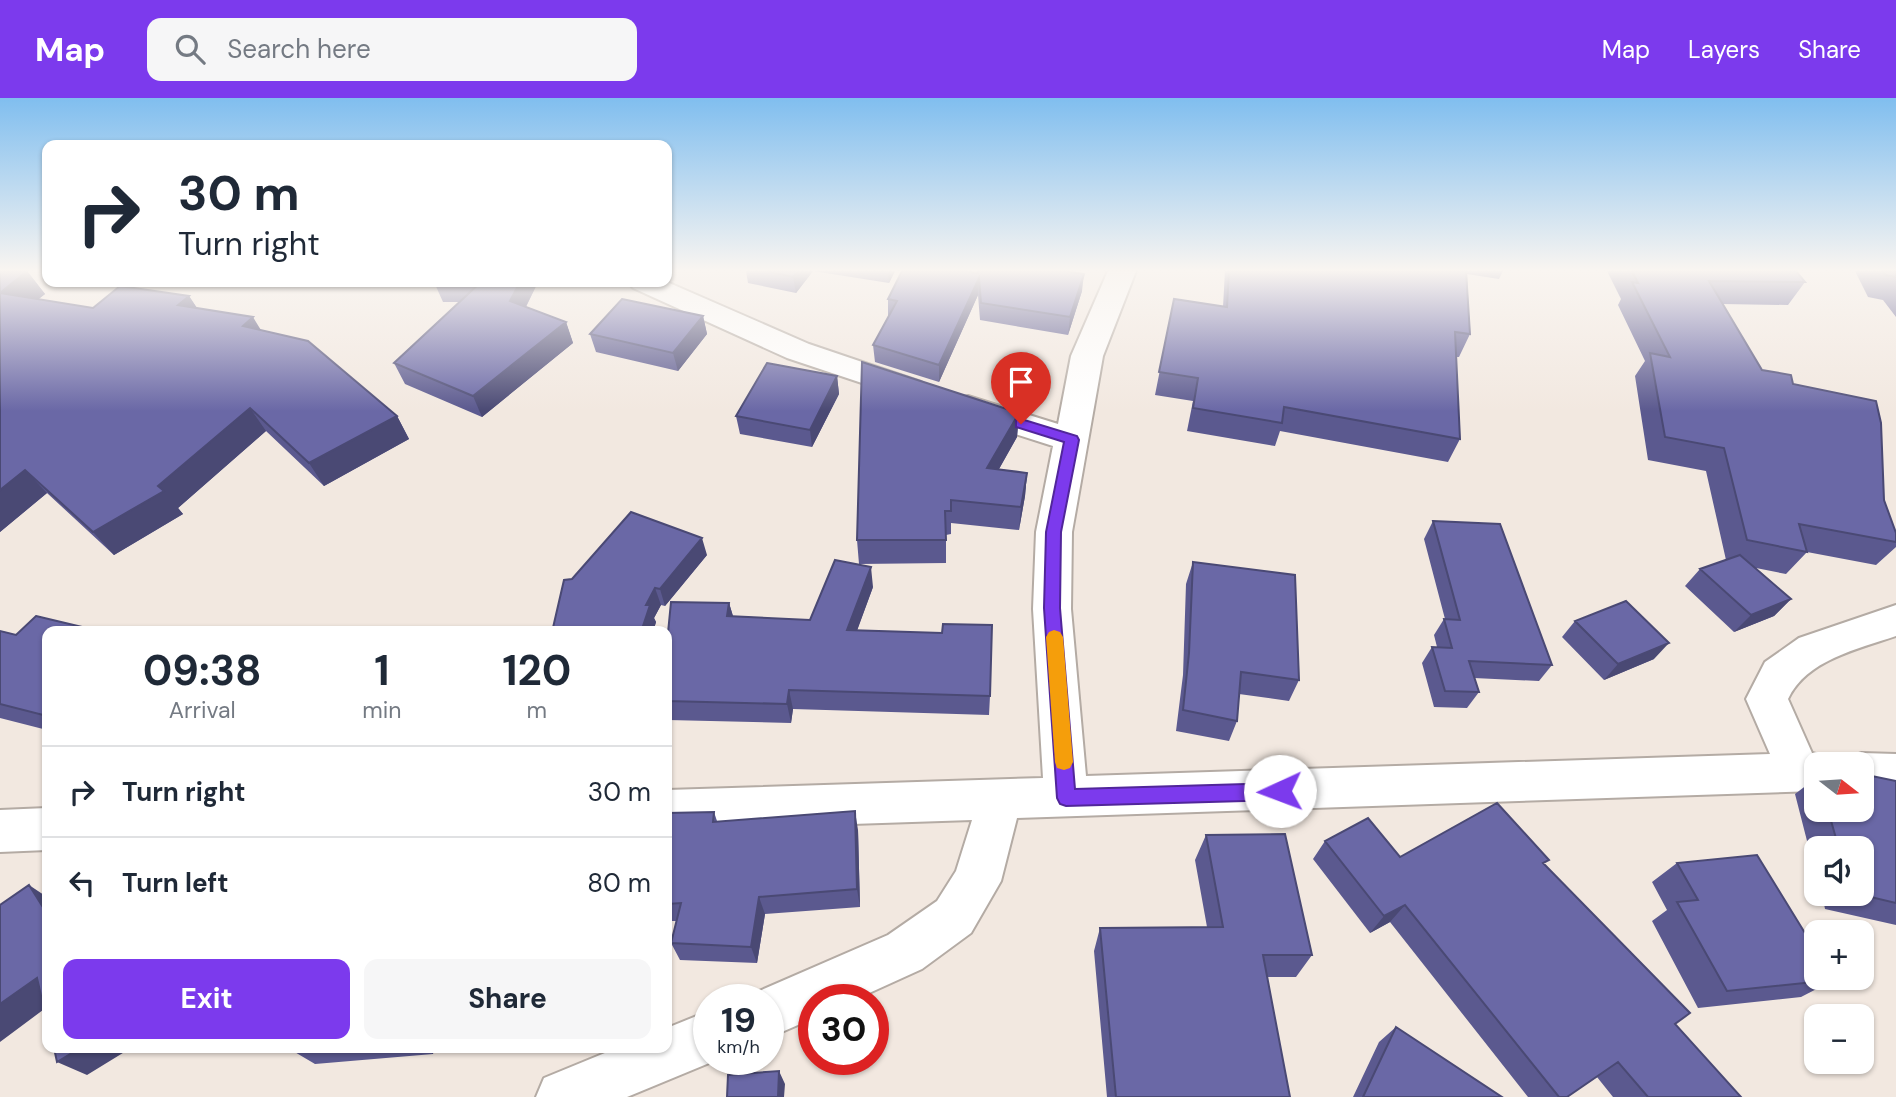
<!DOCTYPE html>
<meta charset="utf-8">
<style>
:root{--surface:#fff;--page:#f6f6f7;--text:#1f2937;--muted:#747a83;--line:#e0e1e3;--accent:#7c3aed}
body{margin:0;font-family:"DM Sans",sans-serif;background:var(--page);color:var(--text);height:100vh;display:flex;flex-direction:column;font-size:26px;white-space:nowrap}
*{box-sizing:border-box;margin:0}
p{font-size:23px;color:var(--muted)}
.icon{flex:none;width:38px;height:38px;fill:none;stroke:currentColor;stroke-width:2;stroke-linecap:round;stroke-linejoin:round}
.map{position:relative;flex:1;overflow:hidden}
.sheet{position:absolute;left:42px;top:528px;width:630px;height:427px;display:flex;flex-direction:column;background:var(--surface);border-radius:14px;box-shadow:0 2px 5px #0004}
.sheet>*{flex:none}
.banner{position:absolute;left:42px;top:42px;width:630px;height:147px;border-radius:14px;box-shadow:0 2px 5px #0004;background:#fff;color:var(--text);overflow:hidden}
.needle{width:46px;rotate:107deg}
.tools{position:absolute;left:1804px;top:654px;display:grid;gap:14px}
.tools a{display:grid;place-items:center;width:70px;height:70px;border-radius:14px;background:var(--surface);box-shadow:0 2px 5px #0004;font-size:35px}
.speed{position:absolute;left:693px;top:886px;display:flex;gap:14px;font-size:35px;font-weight:700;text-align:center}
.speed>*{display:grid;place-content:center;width:91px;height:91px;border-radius:50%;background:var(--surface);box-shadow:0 2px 5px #0004;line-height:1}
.speed small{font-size:18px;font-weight:400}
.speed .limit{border:10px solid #d22;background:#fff;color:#111}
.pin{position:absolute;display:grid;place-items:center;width:60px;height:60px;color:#fff;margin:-72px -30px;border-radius:50% 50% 50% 0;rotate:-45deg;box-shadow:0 0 7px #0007}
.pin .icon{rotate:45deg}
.me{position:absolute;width:77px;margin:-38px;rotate:268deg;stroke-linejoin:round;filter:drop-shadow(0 0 5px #0008)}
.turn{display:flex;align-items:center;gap:24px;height:147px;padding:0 21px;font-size:32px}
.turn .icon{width:91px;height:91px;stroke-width:2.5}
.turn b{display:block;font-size:49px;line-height:60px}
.eta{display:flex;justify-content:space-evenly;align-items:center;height:119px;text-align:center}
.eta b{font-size:42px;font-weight:700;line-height:49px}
.cta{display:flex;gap:14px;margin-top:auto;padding:14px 21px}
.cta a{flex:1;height:80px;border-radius:14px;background:var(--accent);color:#fff;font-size:28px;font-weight:700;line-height:80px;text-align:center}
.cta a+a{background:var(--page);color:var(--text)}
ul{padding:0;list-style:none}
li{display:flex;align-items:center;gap:21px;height:91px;padding:0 21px;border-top:2px solid var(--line)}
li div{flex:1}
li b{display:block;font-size:26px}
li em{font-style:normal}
header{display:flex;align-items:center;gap:42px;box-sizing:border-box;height:98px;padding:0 35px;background:var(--accent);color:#fff}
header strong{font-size:33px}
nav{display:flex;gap:38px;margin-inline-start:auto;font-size:24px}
.search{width:490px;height:63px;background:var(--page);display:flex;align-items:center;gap:18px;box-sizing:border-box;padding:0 24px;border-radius:14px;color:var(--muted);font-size:26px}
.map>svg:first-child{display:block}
</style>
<header>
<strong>Map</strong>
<div class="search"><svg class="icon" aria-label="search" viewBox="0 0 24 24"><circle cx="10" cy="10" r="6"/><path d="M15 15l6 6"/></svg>Search here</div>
<nav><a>Map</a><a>Layers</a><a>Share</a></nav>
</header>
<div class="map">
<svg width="1896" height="999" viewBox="0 0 1896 999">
<rect width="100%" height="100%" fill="#f2e8e0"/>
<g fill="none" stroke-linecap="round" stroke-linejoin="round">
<defs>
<path id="minor" d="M1108 173H1136L1103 258 1072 434 1071 511 1086 678 1770 656 1746 601 1765 564 1799 540 1896 507V538C1858 551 1806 562 1788 601L1812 655 1831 660 1834 667H1816V693L1017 720 1001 783 971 835 922 871 856 901H814V920L768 940V901H748L750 897 888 837 937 803 956 773 972 722 667 732V692L1043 680 1033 511 1036 434 1053 348 956 317 952 309 956 301 968 298 1058 326 1071 258Z
M628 184H667L809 246 921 284 926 291 921 298 910 301 787 260 633 190Z
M1862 655 1896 656V694L1862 693V667H1844L1847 660Z
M47 710V752L0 754V712Z
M709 913V961H719L627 999H536L544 980 617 950H667V930Z"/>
</defs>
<use href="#minor" stroke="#b4aba4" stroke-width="4"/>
<use href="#minor" fill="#fff" fill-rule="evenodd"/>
</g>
<path fill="#5b598f" d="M0 173H27L45 196 38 201 93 210 189 198 197 210 261 232 397 318 409 341 324 388 266 333 178 410 183 416 114 457 47 395 0 434Z
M746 173H895L889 185 813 173 796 195 748 185Z
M976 173H1064L1082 193 1068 237 980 222 978 197 939 284 875 264 873 247 888 219V201L977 175Z
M1225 173H1503L1499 181 1467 176 1470 236 1459 259H1456L1460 341 1448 364 1280 333 1275 348 1187 333 1193 303 1155 297 1174 201 1223 209Z
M1607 173H1796L1805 184 1788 207 1723 206 1762 272 1793 286 1884 402 1896 435V449L1876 467 1807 454 1786 476 1756 470 1791 501 1774 518 1734 534 1685 488 1700 471 1726 462 1706 373 1648 362 1635 278 1645 263 1618 207 1621 201Z
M1855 173H1896V219L1883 202 1868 199Z
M434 184H538L526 209 566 224 573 245 482 319 405 286 394 265 459 204H443Z
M703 218 707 236 678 273 596 254 590 236Z
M837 278 839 296 812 349 740 336 736 318Z
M1019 315 1017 339 999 371 1027 375 1025 398 1019 432 951 425V436L946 437V465L859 466 857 442Z
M1433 423 1552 567 1539 583 1474 580 1479 594 1467 610 1434 609 1422 565 1432 549H1437L1434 537 1444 521H1445L1424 441Z
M707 457 665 508 661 507 654 520 656 524 653 534H552L572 481Z
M1193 464 1299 582 1289 603 1239 596 1237 623 1229 643 1176 633 1183 577 1186 486Z
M873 489 857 532 990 598 989 617 793 611 791 625 668 622 667 619V545L729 505 733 518 810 522Z
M1575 523 1654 561 1604 582 1562 539Z
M0 533 16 537 47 534V632L0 620Z
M1816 680V712H1862L1896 683V827L1825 811 1822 796H1862V751H1816V778L1795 696Z
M714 714 717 723 858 732 860 809 765 816 757 865 680 862 671 845 677 823H667V715Z
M1206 737 1312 857 1296 879H1267L1290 999H1107L1094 853 1100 830 1207 829 1195 762Z
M1325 743 1400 759 1544 767 1675 926 1741 999H1613L1597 979 1567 999H1528L1390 824 1370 835 1313 761Z
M1677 765 1834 882 1801 899 1698 910 1652 823 1667 812 1652 784Z
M1396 929 1502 999H1353L1379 944Z
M294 950H434L433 956 315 966 293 953Z"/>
<path fill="#4a4974" d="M27 173 45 196 18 218 0 195Z
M798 173H813L796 195 793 179Z
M888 173H895L889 185Z
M1084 176 1082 193 1068 237 1070 219Z
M979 180 978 197 939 284V267Z
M520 184H538L518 224 510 203Z
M189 198 204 221 178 207Z
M703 218 707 236 678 273 673 255Z
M253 219 267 242 243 228Z
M566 224 573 245 482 319 473 298Z
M837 278 839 296 812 349 810 332Z
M250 310 266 333 178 410 183 416 114 457 93 434 158 388Z
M1019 315 1017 339 986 394 987 370Z
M397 318 409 341 324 388 309 365Z
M25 372 47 395 0 434V392Z
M1027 375 1025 398 1019 432 1021 409Z
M702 440 707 457 665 508 660 491Z
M871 469 873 489 850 552 847 532Z
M655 490 661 507 654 520 656 524 653 534H641L646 507Z
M1791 501 1774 518 1734 534 1751 517Z
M729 505 735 525 727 518Z
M1669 545 1654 561 1604 582 1618 566Z
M789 592 793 611 791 625 787 606Z
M855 713 858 732 860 809 857 791Z
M29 787 47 799V815Z
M759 799 765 816 757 865 751 849Z
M1405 807 1390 824 1370 835 1384 818Z
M37 880 47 909 0 944V906Z
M80 950H131L87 977 57 964Z
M425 950H434L433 956Z
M779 973 785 986 784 999H778Z"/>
<path fill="#6a68a6" stroke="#4a4974" stroke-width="2" d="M0 173H27L0 195Z
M767 173H798L793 179Z
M902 173H963L978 175V173H1064L1084 176 1070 219 981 205 979 180 939 267 873 247 897 203 888 201Z
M1229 173H1466L1470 236 1455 234 1460 341 1284 309 1282 325 1193 310 1198 280 1159 274 1174 201 1227 209Z
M1632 173H1796L1805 184 1709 183 1762 272 1791 277 1793 286 1876 303 1881 325 1884 402 1896 435V444L1799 426 1807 454 1747 442 1724 350 1665 339 1650 255 1670 259 1632 184 1638 185Z
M1883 173H1896V179L1886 177Z
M481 184H520L510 203 566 224 473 298 394 265Z
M120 188 189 198 178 207 253 219 243 228 308 243 397 318 309 365 250 310 158 388 164 393 93 434 25 372 0 392V195L93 210Z
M622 201 703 218 673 255 590 236Z
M862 264 1019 315 987 370 1027 375 1021 409 951 402V413H945L946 442H857Z
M767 265 837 278 810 332 736 318Z
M631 414 702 440 660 491 655 490 646 507H650L641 534H552L564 482 572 481Z
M1433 423 1500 426 1552 567 1469 563 1479 594 1445 593 1432 549 1452 550 1444 521 1460 522Z
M1740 457 1791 501 1751 517 1700 471Z
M835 462 871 469 847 532 942 535 943 526 992 527 990 598 789 592 787 606 667 603V545L671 504 729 505 727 518 810 522Z
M1193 464 1295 477 1299 582 1241 574 1237 623 1183 612 1189 555Z
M1626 503 1669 545 1618 566 1575 523Z
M36 518 103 534H47V618L0 606V533L16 537Z
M1862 676 1896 683V805L1858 796H1862V751H1839L1828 712H1862Z
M1497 705 1549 762 1543 765 1690 915 1675 926 1741 999H1648L1618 964 1567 999H1559L1405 807 1384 818 1325 743 1368 720 1400 759Z
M855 713 857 791 759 799 751 849 671 845 681 805 667 806V715L714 714 713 724Z
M1285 736 1312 857H1263L1290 999H1116L1100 830 1223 829 1206 737Z
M1757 757 1816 853V880H1833L1834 882 1727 893 1677 804 1698 802 1677 765Z
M29 787 46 814H47V924L37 880 0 906V807Z
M1396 929 1502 999H1363Z
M54 950H80L57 964Z
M294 950H327L293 953Z
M779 973 778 999H727L728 977Z"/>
<linearGradient id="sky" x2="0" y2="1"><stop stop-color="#80beef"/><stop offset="0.55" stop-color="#f9f5f1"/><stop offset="1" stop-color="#f9f5f1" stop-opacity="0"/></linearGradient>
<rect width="1896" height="313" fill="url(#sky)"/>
<path fill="#7c3aed" stroke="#51269a" stroke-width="2" d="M1021 321 1077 338 1079 342 1061 434 1060 510 1075 691 1280 685 1287 688 1290 693 1287 699 1280 702 1066 708 1060 706 1057 700 1044 510 1046 434 1064 344 1016 329V322Z"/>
<path fill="#f59e0b" d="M1054 532 1060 534 1063 539 1073 664 1070 670 1064 672 1057 670 1055 664 1046 539 1049 534Z"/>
</svg>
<div class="tools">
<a><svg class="needle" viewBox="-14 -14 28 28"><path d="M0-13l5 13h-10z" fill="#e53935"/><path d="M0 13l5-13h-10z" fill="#747a83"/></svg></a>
<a><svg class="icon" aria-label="sound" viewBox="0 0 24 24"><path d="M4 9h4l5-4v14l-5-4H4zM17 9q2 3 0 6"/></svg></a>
<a>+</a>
<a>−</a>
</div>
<div class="speed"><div>19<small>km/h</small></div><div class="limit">30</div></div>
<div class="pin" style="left:1021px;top:326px;background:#d93025"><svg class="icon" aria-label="arrive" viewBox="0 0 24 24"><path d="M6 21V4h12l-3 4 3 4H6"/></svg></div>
<svg class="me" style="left:1280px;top:693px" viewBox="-20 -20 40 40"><circle r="19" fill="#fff"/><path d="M0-13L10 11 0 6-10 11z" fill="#7c3aed"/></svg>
<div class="banner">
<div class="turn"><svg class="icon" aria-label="right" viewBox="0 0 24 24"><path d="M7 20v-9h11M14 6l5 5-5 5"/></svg><div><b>30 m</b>Turn right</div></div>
</div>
<section class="sheet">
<div class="eta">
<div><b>09:38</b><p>Arrival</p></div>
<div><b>1</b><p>min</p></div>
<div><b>120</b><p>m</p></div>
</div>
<ul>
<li><svg class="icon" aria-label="right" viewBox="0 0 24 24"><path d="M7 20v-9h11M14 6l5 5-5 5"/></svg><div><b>Turn right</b></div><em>30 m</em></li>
<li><svg class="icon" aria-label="left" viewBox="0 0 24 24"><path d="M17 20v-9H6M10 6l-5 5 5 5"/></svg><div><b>Turn left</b></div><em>80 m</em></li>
</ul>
<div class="cta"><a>Exit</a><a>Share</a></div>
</section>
</div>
